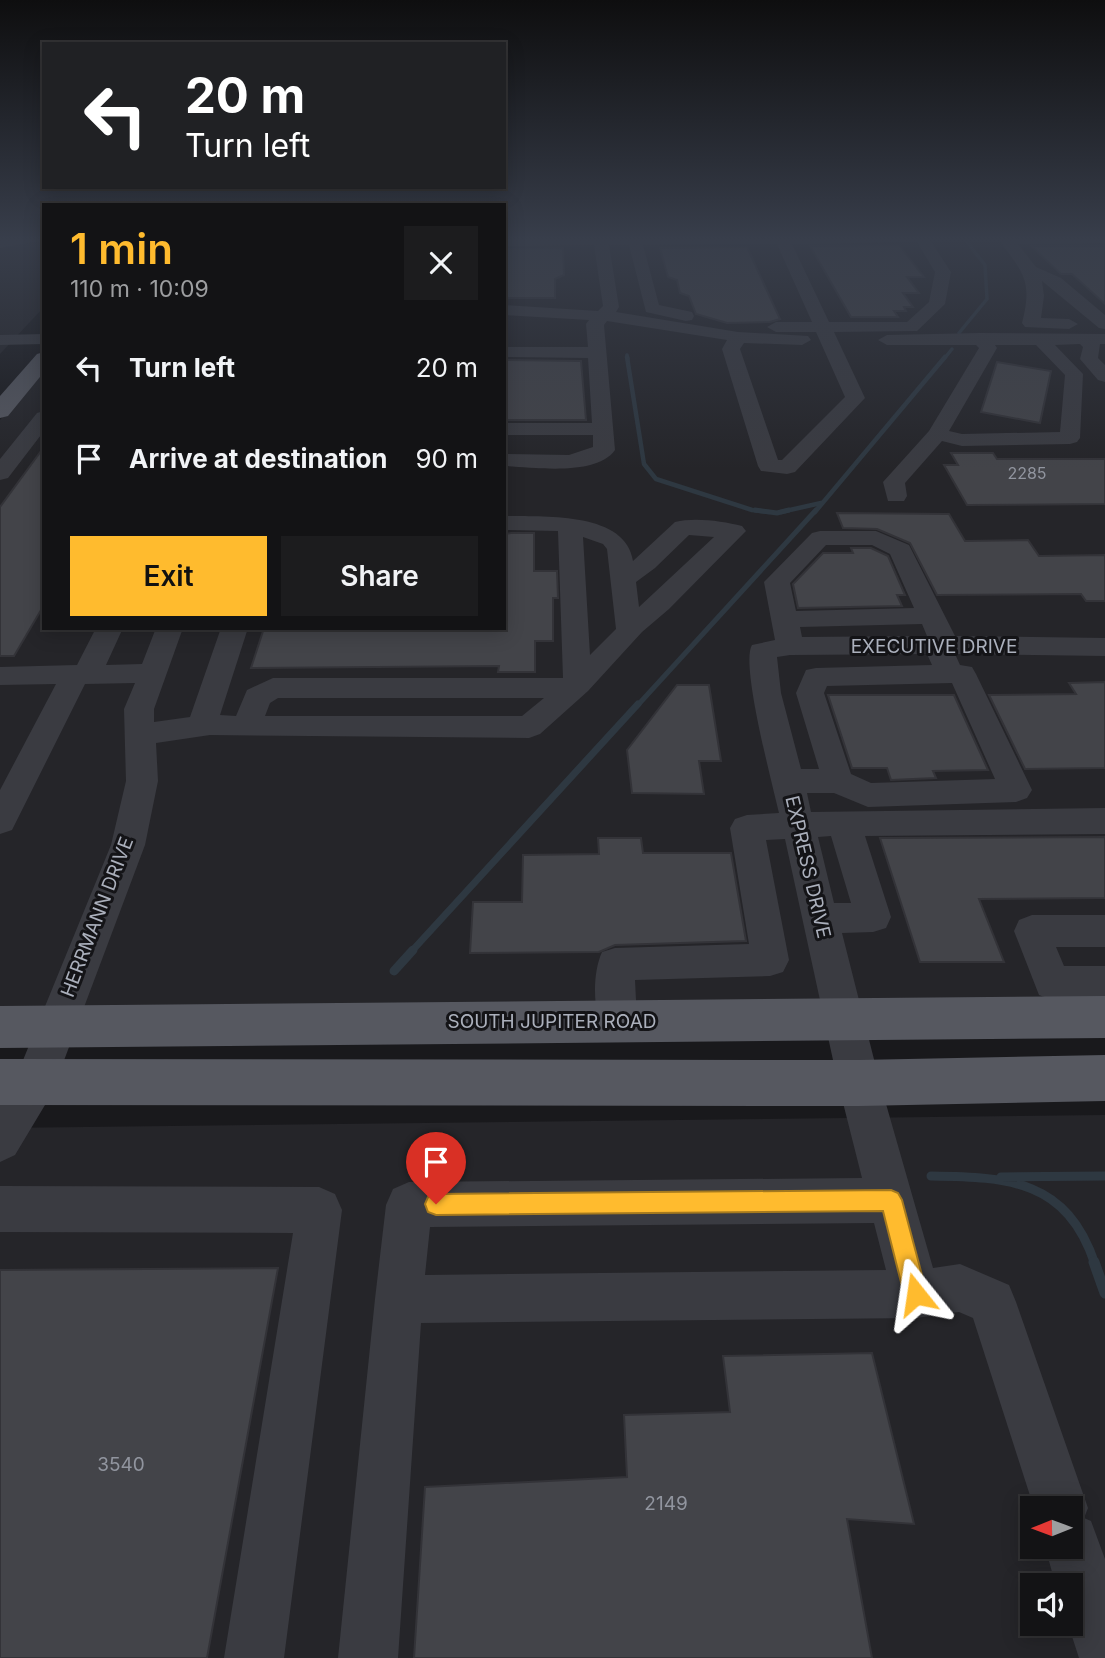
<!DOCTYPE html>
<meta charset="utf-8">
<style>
:root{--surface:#131315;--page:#1c1c1e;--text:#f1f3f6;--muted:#9d9ea0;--line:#323234;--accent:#ffbb2e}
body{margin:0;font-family:Inter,sans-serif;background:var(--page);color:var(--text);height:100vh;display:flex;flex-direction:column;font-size:26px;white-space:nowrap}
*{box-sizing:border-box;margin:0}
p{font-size:23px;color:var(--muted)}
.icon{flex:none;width:38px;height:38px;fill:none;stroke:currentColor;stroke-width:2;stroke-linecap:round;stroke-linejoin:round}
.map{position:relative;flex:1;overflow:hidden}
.panel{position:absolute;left:42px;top:203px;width:464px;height:427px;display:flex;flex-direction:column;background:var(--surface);border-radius:0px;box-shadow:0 4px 18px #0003,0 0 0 2px var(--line)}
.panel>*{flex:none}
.banner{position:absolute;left:42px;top:42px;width:464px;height:147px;border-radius:0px;box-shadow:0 4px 18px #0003,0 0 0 2px var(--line);background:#202124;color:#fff;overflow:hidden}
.needle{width:46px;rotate:269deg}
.controls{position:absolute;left:1020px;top:1496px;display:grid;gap:14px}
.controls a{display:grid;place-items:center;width:63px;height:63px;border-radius:0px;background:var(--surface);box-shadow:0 4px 18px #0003,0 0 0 2px var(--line);font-size:35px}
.pin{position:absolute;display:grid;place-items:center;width:60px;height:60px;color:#fff;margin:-72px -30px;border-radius:50% 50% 50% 0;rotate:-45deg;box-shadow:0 0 7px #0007}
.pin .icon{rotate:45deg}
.me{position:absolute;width:77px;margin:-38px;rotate:345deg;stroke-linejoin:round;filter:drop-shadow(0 0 5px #0008)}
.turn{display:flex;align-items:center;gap:24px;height:147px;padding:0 28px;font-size:32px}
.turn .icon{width:91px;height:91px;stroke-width:2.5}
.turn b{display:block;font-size:49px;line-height:60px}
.round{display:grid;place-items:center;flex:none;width:74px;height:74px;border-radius:0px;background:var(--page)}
.overview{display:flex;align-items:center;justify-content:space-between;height:119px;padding:0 28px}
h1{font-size:42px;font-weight:600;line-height:52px;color:var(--accent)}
.action{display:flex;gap:14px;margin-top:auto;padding:14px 28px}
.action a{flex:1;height:80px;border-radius:0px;background:var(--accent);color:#111;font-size:28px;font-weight:600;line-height:80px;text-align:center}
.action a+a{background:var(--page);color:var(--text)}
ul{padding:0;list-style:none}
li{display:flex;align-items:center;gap:21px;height:91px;padding:0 28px}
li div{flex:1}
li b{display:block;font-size:26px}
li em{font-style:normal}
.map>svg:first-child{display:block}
</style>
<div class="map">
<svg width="1105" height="1658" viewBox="0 0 1105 1658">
<rect width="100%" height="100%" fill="#19191c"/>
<path fill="#252529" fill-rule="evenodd" d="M0 237H44V307L0 354Z
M504 237H1105V1000L0 1013V420L44 368V628H504Z
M1105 1115V1658H0V1128ZM1032 1508H1071V1547H1032ZM1032 1586H1071V1624H1032Z"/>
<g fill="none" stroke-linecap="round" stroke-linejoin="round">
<path stroke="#2e3841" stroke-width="3.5" d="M959 333 987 299 985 265 963 237
M627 355 628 359
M944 359 952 349"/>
<path stroke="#2e3841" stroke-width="4.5" d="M627 357 644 464 656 479 752 510 769 512
M781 512 821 503
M815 512 945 357"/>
<path stroke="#2e3841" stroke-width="5" d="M755 510 777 513 789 510
M637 706 816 510"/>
<path stroke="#2e3841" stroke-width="7" d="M411 952 638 704"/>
<path stroke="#2e3841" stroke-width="9" d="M394 971 413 950
M931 1176C1009 1177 1067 1180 1095 1264
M1001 1177 1105 1176"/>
<path stroke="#2e3841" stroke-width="11" d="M1094 1262 1105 1293"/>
</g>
<path fill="#434449" stroke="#333338" stroke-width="2" d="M899 245 924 277H907L919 293H903L913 307H904L906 311H894L898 317H851L810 246Z
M1031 246H1105V304L1072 274H1061Z
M747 247 780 319 770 322 727 323 696 314 689 296 680 293 677 280 668 277 660 248Z
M563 248 564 275 555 279V298H504V249Z
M504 360 581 361 586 420H504Z
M997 362 1051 371 1040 423 981 412Z
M44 447V605L14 656H0V507Z
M951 453H993L997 459H1105V504L967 505 944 465H958Z
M837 513 949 514 965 541 1028 540 1039 556 1105 555V601H1086L1081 594 937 595 910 543 877 529 843 528Z
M511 533H534V571H557L558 598H553V641H535V672H498L499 666 251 668 264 628H504V534Z
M851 548H871L888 556 905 595H897L902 606 798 608 793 584 823 553H853Z
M1105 682V768L1025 769 989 695 1076 694 1069 683Z
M677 685H709L721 761H699L704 794 632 793 627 750Z
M828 695H954L988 770 933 771 936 778 891 780 887 768H852Z
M1105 837V898L979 899 1004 962H920L880 838Z
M598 838H641L643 853H731L746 941 615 945 599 952 470 953 473 902H522L523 855 599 854Z
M278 1268 207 1658H0V1270Z
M872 1353 914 1524 847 1519 872 1658H414L425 1487 627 1477 624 1415 730 1412 723 1356Z"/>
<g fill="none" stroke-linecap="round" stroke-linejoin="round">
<path fill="#3a3b41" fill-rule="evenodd" d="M14 237H44V240L0 248V240Z
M928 237 951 272 945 304 917 331 834 332 865 398 795 472 787 474 761 471 758 466 722 349 727 340 607 321 604 325 615 450C596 477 532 467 504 466V454L569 455 593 447V435H504V423H592L588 358 504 357V347H588L586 324 589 320 504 315V305L598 311 603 306 594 245 504 246V238ZM917 242 935 272 929 302 907 322H829L792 244ZM777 244 812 322H776L767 327 776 332H816L845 397 782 460H778L740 349 744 343 802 345 811 340 808 336 738 332 616 312 619 307 609 245H629L646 312 686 321 692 320 694 316 692 312 659 305 643 245Z
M1001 237H1105V243L1018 244 1036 267 1061 278 1105 315V329L1099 328 1042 281 1044 296 1041 318 1069 319 1078 324 1069 329 1025 327 1022 323C1033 280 1023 273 999 240Z
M980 333 1105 334V344H1100L1098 358 1105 365V382L1098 380 1080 359 1083 347 1080 344 1055 345 1083 374 1080 438 1077 442 1070 444 962 446 942 441 905 483 907 496 904 501H888L883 482 929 431 979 348 976 345H887L878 340 887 335ZM995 345H1036L1065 375 1060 432 962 434 949 431 997 348Z
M44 334V344L0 345V335Z
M44 411V431L8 478 0 480V459L37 413Z
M504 516C542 517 626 511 633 561L675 522C694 517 723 521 742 526L746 531 669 609 642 632 588 691 540 734 529 738 210 735 156 743 158 781 145 845 51 1095 15 1155 0 1162V1101L19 1070 111 845 126 781 124 709 135 683 85 684 12 830 0 834V790L56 684 0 685V667L77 665 96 628H123L106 665 142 664 156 628H183L154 709V722L190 717 221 628H248L220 715 236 716 247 690 273 678H563L558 531 504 530ZM689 535 714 537 639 607 636 582 655 568ZM583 537 603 544 607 549 616 629 590 655ZM278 698H544L522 716H265L270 703Z
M820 531H876L909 545 955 636 1105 638V656L955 654 960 665 972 667 976 674 1032 790 1027 798 1016 802 868 807 834 793H807L811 812 1105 808V834L865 836 891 917 886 928 873 932 842 933 880 1083 933 1268 960 1264 1009 1285 1016 1302 1088 1508 1084 1518 1091 1521 1105 1559V1658H1079L1068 1624H1071V1586H1056L1045 1547H1071V1508H1034L973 1318 959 1312 916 1318 421 1323 398 1658H338L375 1299 386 1205 393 1189 409 1182 862 1178 838 1083 785 839 766 840 789 960 783 972 770 976 635 980 637 1020 631 1033 617 1038 603 1033C593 1011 592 974 602 952L615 948 749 944 730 828 735 819 747 815 779 813C773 786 740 664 752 645L775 640 764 582 812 533ZM826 545H872L890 554 914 608 796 611 790 583ZM922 624 927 636 802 637 800 627ZM927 654 932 665 816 668 806 670 796 693 819 769H801L781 693 777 657 790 655ZM952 683 995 779 871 783 851 774 824 693 827 686ZM831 836 851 903H834L818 837ZM874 1223 886 1270 425 1275 430 1227Z
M1032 915H1105V947H1056L1064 966H1105V1000H1052L1039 995 1014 931 1019 920Z
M0 1186 319 1187 335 1194 342 1210 284 1658H224L293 1233 0 1232Z"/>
<path fill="#565860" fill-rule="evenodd" d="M44 352V372L8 416 0 418V396L37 354Z
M1105 996V1038L0 1048V1006Z
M1105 1055V1101L859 1106 0 1105V1059L859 1060Z"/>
</g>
<linearGradient id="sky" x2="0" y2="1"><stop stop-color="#0e0e0f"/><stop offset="0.51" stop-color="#383e4b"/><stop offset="1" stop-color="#383e4b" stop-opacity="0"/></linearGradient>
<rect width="1105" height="469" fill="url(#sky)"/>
<path fill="#ffbb2e" stroke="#a67a1e" stroke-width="2" d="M891 1190 898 1193 902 1200 927 1294 924 1302 916 1305 908 1302 904 1294 883 1211 436 1215 428 1212 425 1204 428 1197 436 1194Z"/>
<g text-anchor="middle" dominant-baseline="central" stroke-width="6" stroke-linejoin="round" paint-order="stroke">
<g font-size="16" fill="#91959f">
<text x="1027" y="473">2285</text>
</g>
<g font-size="19" fill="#abb0bc" stroke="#141417">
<text x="934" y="646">EXECUTIVE DRIVE</text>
<text transform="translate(808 867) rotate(77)">EXPRESS DRIVE</text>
<text transform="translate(97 917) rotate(-69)">HERRMANN DRIVE</text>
<text x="552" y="1021">SOUTH JUPITER ROAD</text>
</g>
<g font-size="19" fill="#91959f">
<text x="121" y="1464">3540</text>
<text x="666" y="1503">2149</text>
</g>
</g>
</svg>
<div class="controls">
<a><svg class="needle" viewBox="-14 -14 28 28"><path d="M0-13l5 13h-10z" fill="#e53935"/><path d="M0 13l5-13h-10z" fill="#9d9ea0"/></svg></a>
<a><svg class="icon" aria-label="sound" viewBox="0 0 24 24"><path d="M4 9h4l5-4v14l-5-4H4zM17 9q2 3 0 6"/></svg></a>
</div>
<div class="pin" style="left:436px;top:1204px;background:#d93025"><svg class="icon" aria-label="arrive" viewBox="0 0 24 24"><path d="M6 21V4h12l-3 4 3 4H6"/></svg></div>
<svg class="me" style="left:916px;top:1294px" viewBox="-20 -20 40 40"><path d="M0-17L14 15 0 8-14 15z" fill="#ffbb2e" stroke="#fff" stroke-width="4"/></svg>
<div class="banner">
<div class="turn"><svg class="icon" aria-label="left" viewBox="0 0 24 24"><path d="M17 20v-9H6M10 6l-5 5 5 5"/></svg><div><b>20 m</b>Turn left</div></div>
</div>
<section class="panel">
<div class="overview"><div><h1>1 min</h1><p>110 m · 10:09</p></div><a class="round"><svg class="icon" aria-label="close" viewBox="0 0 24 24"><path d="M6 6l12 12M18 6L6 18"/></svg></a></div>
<ul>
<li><svg class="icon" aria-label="left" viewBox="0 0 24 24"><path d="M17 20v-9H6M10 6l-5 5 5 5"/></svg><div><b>Turn left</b></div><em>20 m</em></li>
<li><svg class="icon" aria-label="arrive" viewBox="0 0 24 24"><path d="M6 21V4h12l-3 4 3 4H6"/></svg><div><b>Arrive at destination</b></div><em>90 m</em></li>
</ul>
<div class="action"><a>Exit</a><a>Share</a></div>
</section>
</div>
